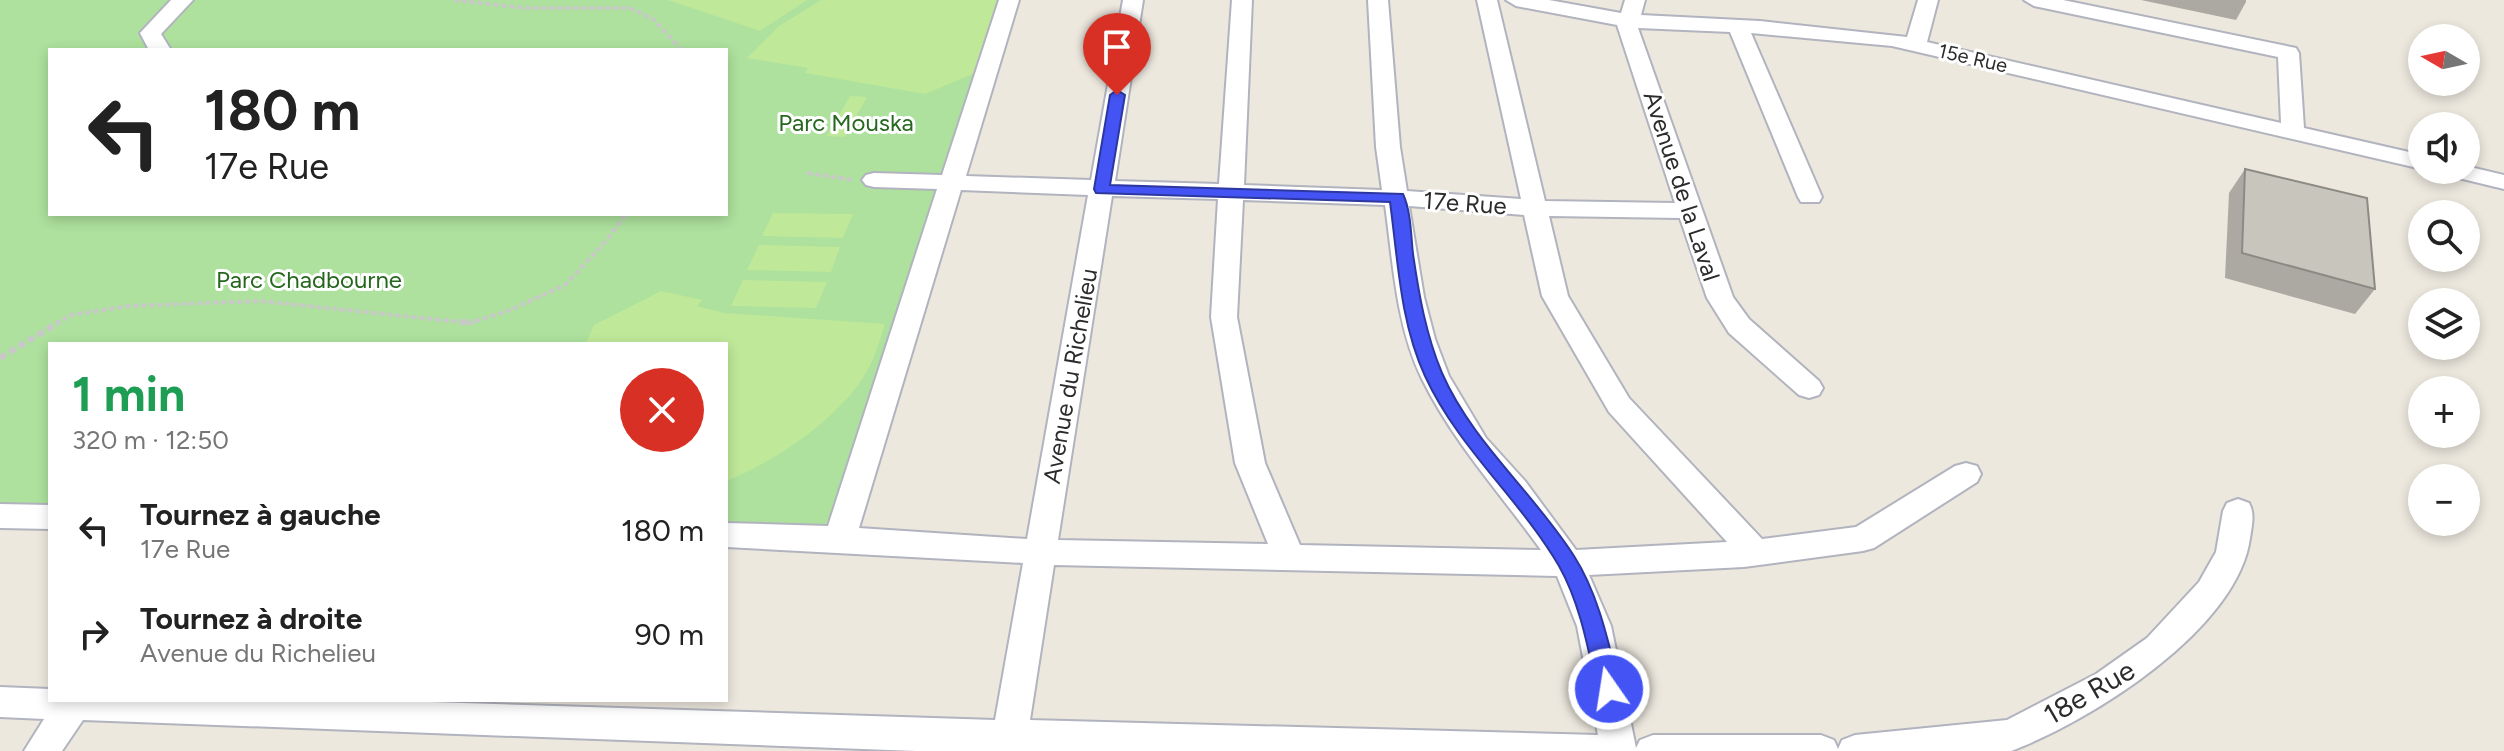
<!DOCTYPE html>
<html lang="fr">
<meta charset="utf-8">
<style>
:root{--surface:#fff;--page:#f2f2f2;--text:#222;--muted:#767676}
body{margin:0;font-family:Figtree,sans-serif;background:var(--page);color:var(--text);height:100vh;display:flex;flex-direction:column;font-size:30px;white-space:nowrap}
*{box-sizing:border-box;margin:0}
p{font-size:26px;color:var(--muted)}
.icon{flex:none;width:44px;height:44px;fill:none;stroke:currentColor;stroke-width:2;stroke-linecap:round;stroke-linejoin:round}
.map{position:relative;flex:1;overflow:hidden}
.panel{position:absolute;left:48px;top:342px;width:680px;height:360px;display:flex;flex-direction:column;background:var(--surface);border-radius:0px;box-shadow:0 4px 12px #0003}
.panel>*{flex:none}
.hud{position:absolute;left:48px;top:48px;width:680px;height:168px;border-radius:0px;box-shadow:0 4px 12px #0003;background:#fff;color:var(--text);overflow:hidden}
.needle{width:52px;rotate:279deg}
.fabs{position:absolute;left:2408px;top:24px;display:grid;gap:16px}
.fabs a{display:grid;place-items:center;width:72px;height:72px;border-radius:50%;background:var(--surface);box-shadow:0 4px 12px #0003;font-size:40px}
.pin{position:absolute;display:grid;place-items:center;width:68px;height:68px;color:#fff;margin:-82px -34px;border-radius:50% 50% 50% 0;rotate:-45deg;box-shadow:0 0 8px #0007}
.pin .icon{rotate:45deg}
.me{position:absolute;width:88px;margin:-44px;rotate:347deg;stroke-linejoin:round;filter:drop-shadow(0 0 6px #0008)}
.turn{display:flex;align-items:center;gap:28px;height:168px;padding:0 24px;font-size:36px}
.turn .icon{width:104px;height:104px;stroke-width:2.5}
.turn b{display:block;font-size:56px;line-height:68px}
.round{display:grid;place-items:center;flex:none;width:84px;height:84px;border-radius:42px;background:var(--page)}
.overview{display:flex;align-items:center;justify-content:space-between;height:136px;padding:0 24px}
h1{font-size:48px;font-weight:700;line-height:60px;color:#1e9e55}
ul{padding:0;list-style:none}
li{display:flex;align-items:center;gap:24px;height:104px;padding:0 24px}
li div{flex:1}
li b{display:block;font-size:30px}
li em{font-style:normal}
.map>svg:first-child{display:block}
</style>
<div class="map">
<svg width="2504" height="751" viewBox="0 0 2504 751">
<rect width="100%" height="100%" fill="#ede8de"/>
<path fill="#ade19d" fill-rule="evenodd" d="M0 0H1009L840 539 726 535V344H50V517L0 516ZM50 50H726V214H50Z"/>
<path fill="#bfe899" d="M668 0H807L760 31Z
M821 0H997L994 8 1002 9 973 74 925 94 805 73 808 68 747 58 779 26Z
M850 96 867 97 845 137 827 136Z
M773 213 853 214 843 238 762 236Z
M759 245 840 247 831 272 747 270Z
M743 280 827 282 816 308 731 306Z
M661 291 702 300 697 306 724 313 885 324C879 343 874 360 864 376 837 420 773 463 726 481V344H586L594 325Z"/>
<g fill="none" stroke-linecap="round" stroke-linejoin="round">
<defs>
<path id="minor" d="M171 0H193L161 34 171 50H149L140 33Z
M999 0H1019L966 176 1091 180 1123 0H1143L1115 181 1219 184 1232 0H1252L1244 185 1382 190 1376 147 1368 0H1388L1400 147 1407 191 1521 199 1477 0H1497L1545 201 1675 203 1617 25 1516 6 1506 0H1549L1621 13 1625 0H1645L1641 15 1760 21 1907 37 1918 0H1938L1927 42 2281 123 2278 57 2034 6 2024 0H2063L2296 48 2299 53 2304 128 2422 155V169L1892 46 1751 33 1822 197 1819 202H1801L1798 197 1730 32 1638 28 1733 297 1749 319 1819 381 1823 388 1819 395 1809 398 1799 395 1729 333 1707 298 1680 218 1549 216 1568 296 1629 398 1762 539 1856 527 1955 466 1966 463 1977 466 1981 474 1977 482 1874 548 1863 551 1744 567 1589 575 1611 626 1636 748 1640 740 1653 735H1821L1834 740 1838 749 1842 740 1855 735 2007 720 2096 674 2147 638 2199 582 2216 552 2223 511 2227 503 2238 499 2249 503C2255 514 2252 525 2250 538 2238 629 2091 721 2011 751H916L83 720 62 751H24L44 719 0 717V687L50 689V700H370L995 720 1023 563 726 547V523L828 526 937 189 874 187 866 185 862 180 866 175 874 173 942 175ZM961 190 1088 195 1027 539 859 528ZM1112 196 1218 199 1211 317 1235 463 1268 544 1058 540ZM1243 200 1385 205C1393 262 1396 326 1422 379 1453 442 1500 493 1541 550L1300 545 1265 463 1237 317ZM1409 206 1524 215 1542 296 1609 412 1727 542 1576 550 1525 481 1486 438 1449 376 1435 339 1424 297ZM1054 565 1557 576 1577 626 1598 735 1030 720Z
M2466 166 2504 175V189L2446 175 2442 170H2466Z
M0 504 50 505V529L0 528Z"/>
</defs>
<use href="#minor" stroke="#b1b3be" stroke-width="4"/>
<path stroke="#c8c8c8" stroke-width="4" stroke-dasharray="5 3" stroke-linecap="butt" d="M454 0 524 8H630L653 19 682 50
M807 173 853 180
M56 324 71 315 129 306 260 301 470 323 510 310 565 285 606 241 626 214"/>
<path stroke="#c8c8c8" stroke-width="6" stroke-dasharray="7 4" stroke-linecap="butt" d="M460 322H473
M0 358 59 322"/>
<use href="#minor" fill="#fff" fill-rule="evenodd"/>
</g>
<path fill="#aca9a3" d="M2141 0H2246V2L2236 20Z
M2245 169 2375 289 2355 314 2225 278 2229 193Z"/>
<path fill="#c8c5bd" stroke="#8c8a84" stroke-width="2" d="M2245 169 2367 198 2375 289 2242 253Z"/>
<path fill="#4454f4" stroke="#2c379f" stroke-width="2" d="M1117 90 1125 95 1110 185 1403 194C1411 211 1411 236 1413 254 1419 295 1426 335 1442 373 1472 442 1534 493 1574 556 1599 595 1609 645 1620 689L1617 695 1609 698 1601 695 1597 689C1588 648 1580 603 1559 566 1520 499 1458 448 1425 376 1400 322 1398 260 1390 202L1096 193 1094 189 1110 95Z"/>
<g text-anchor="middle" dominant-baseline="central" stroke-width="6" stroke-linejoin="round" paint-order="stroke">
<g font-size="20" fill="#2b2b2b" stroke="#fff">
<text transform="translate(1973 58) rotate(13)">15e Rue</text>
</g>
<g font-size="24" fill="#25671d" stroke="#fff">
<text x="846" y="122">Parc Mouska</text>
<text x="309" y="279">Parc Chadbourne</text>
</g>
<g font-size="24" fill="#2b2b2b" stroke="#fff">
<text transform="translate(1682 186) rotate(72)">Avenue de la Laval</text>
<text transform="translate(1465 203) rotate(4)">17e Rue</text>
<text transform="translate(1070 376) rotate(-80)">Avenue du Richelieu</text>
</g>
<g font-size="28" fill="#2b2b2b" stroke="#fff">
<text transform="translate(2089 692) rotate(-30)">18e Rue</text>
</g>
</g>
</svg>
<div class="fabs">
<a><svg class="needle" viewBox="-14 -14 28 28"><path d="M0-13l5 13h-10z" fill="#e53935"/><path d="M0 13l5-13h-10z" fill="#767676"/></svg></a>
<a><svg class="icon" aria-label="sound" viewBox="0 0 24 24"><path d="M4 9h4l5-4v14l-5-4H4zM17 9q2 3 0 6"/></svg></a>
<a><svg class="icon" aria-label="search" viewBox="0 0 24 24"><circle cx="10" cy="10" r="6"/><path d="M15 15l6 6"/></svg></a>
<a><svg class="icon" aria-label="layers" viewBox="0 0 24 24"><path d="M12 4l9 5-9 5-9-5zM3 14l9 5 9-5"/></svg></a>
<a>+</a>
<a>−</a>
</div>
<div class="pin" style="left:1117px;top:95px;background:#d93025"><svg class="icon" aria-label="arrive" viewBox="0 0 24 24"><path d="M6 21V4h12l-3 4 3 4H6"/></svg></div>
<svg class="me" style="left:1609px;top:689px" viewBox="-20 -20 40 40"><circle r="17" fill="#4454f4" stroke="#fff" stroke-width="3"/><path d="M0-11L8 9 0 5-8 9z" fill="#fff"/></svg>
<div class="hud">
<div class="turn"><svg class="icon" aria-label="left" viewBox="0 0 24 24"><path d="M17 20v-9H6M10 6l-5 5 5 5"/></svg><div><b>180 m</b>17e Rue</div></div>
</div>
<section class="panel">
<div class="overview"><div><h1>1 min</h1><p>320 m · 12:50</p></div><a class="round" style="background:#d93025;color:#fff"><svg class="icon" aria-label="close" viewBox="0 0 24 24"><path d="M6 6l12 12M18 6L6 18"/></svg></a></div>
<ul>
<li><svg class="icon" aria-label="left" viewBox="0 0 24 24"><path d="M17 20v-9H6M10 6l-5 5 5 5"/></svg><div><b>Tournez à gauche</b><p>17e Rue</p></div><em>180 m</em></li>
<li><svg class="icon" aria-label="right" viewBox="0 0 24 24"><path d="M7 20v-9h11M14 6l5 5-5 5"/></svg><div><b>Tournez à droite</b><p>Avenue du Richelieu</p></div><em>90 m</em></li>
</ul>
</section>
</div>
